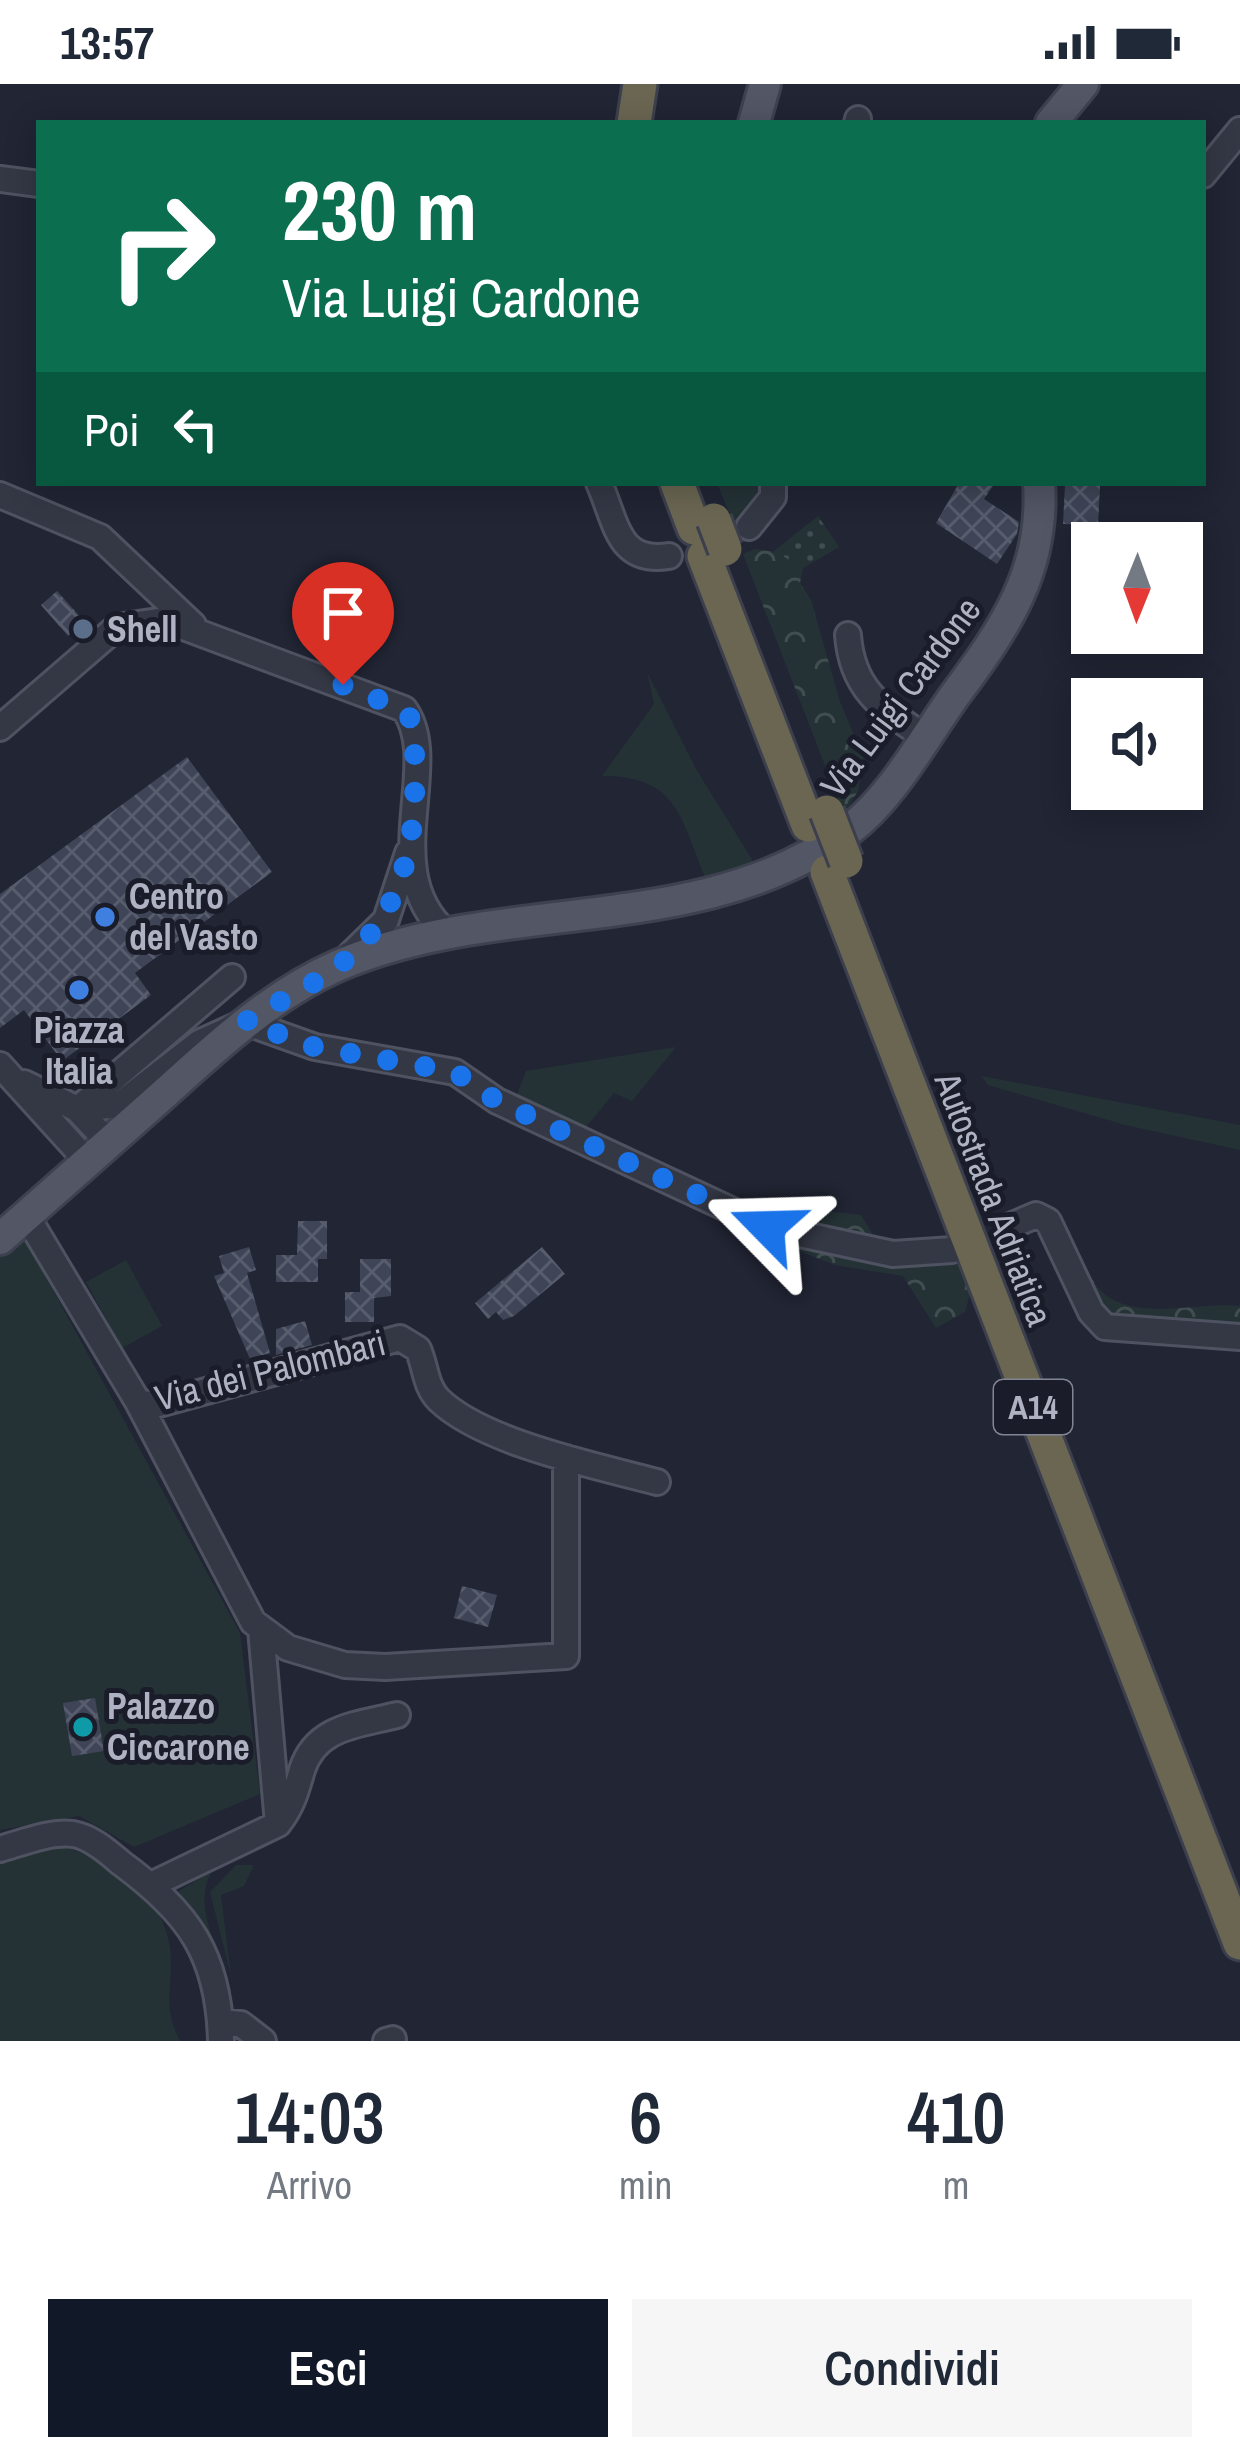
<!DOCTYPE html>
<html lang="it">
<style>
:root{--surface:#fff;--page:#f6f6f7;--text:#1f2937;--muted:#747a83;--accent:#111827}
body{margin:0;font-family:"Archivo Narrow",sans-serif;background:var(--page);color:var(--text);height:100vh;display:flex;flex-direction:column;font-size:45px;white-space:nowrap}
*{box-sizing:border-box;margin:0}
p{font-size:39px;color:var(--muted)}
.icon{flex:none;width:66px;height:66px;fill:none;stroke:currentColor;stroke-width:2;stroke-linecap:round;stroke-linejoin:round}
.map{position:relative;height:1957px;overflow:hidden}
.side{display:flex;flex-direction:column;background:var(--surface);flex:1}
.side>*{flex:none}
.top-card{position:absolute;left:36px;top:36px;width:1170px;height:366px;border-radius:0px;box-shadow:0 6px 30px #0003;background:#0b6e4f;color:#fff;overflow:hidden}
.needle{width:78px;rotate:181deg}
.controls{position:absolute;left:1071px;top:438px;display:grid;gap:24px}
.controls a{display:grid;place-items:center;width:132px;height:132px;border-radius:0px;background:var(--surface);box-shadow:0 6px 30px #0003;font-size:60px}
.pin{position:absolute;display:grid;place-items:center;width:102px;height:102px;color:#fff;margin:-123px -51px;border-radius:50% 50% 50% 0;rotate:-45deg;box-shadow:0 0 12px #0007}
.pin .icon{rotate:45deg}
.me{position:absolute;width:132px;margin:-66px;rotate:292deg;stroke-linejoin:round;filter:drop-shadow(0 0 9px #0008)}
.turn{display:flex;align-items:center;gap:42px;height:252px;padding:0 48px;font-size:54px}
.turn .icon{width:156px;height:156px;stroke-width:2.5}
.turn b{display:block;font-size:84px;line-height:102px}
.then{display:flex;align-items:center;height:114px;padding:0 48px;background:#0003;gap:24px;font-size:45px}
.eta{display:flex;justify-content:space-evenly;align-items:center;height:204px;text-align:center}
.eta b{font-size:72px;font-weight:600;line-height:84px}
.button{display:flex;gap:24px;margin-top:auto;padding:24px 48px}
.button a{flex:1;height:138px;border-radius:0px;background:var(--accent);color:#fff;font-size:48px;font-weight:600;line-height:138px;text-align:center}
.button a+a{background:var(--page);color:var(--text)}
.status{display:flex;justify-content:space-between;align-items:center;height:84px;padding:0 60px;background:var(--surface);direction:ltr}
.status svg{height:33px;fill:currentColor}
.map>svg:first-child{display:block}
</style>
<div class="status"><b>13:57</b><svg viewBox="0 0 49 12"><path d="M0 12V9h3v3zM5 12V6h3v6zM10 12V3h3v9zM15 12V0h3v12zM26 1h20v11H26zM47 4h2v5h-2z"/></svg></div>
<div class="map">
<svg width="1240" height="1957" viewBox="0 0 1240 1957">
<defs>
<pattern id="forest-crowns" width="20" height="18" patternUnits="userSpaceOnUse" patternTransform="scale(3)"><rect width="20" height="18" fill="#243236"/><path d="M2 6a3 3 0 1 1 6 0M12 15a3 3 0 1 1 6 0" fill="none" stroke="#414d51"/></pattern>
<pattern id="garden-dots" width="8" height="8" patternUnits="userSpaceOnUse" patternTransform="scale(3)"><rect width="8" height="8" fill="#243236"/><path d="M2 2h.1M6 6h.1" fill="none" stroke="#414d51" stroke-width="1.8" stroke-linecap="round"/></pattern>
<pattern id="building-cross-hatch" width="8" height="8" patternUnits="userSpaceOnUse" patternTransform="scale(3)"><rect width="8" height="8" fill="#3f4557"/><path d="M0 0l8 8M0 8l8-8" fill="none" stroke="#585d6e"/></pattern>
</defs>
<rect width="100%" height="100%" fill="#212534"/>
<path fill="#243236" d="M647 588 696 685 756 782 706 795C680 733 678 692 602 692L654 620Z
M676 963 632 1017 614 1009 583 1047 514 1018 526 987Z
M981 992 1240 1041V1066L1125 1041 988 1001Z
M23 1151 240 1549 260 1710 134 1763 79 1732 0 1746V1170Z
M126 1176 162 1242 122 1264 86 1198Z
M65 1763C113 1779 162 1808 170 1864 174 1902 161 1920 180 1957H0V1778Z
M236 1781H254L244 1802 221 1811 231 1892 210 1808Z
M212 1787C192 1821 217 1861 228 1895L223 1897 179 1814V1807Z"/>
<path fill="url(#forest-crowns)" d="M717 399 761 401 749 438 736 445Z
M755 465 778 468 803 484 800 499 811 516 840 618 864 675 858 707 844 730 743 470Z
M825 1127 861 1131 887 1173 955 1168 970 1209 965 1228 936 1244 903 1192 835 1181 781 1160 772 1134Z
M1081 1174C1087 1184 1093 1199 1101 1207 1134 1239 1199 1217 1240 1222V1248L1108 1237 1076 1182Z"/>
<path fill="url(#garden-dots)" d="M818 432 839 463 803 484 774 467Z"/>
<path fill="url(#building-cross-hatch)" d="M959 399H995L984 415 1019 438 1017 450 997 480 936 439Z
M1065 401 1100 402 1098 441 1063 440Z
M57 507 84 537 68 552 41 521Z
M187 673 272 788 135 889 151 911 62 977 24 926 0 944V810Z
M298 1137H327V1175H318V1198H276V1171H297Z
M249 1163 256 1186 247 1189 270 1269 250 1275 214 1192 224 1189 219 1172Z
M542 1163 565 1190 514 1232 503 1236 496 1228 488 1235 475 1219Z
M360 1175H391V1212L374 1214V1238H345V1208H360Z
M305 1237 312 1261 276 1271V1245Z
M462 1502 497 1511 488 1543 454 1534Z
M95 1614 104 1667 72 1672 63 1619Z"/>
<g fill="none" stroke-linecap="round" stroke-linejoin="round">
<defs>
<path id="minor" d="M857 39 858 35
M1203 91 1240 46
M0 95 39 100
M599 399C617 440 618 480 669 472
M0 411 100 453 193 541
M749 443 773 413V399
M848 551C852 606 882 624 925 653
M0 644 117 543 165 536 404 625C444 679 375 788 447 849
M341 880 386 836 408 769
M0 981 88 1078
M24 999 77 1025 109 1059
M79 1024 232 893
M77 1025 119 1021 199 959 245 938 315 963 455 988 497 1017 767 1143 893 1170 952 1166
M26 1131 138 1318 155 1321 400 1254 418 1265C426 1283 425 1302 439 1316 484 1359 597 1382 657 1398
M1008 1143 1036 1131 1048 1137 1091 1228 1105 1243 1240 1253
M138 1318 253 1538 288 1564 345 1581 385 1583 566 1572V1374
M278 1740C292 1722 296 1707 302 1686 316 1642 358 1641 397 1631
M0 1765C21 1759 51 1747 73 1750 91 1753 108 1768 121 1779 189 1829 219 1871 221 1957
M151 1801 278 1740 261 1545
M221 1938 241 1940 263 1957
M386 1957 393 1955"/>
<path id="major" d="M754 39 765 0
M1051 39 1083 0
M0 1155C52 1109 104 1063 156 1017 212 967 267 913 337 882 500 811 701 856 849 746 892 714 924 654 955 611 1005 544 1045 486 1039 399"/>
<path id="highway" d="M634 39 640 0
M677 399 694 444
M704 472 808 741
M827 788 1240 1859"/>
</defs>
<use href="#minor" stroke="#4f5260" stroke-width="30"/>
<use href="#major" stroke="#3e414f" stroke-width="36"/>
<use href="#highway" stroke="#3c3f4d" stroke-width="39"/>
<use href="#minor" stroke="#343845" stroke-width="24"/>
<use href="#major" stroke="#525665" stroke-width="30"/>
<use href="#highway" stroke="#6a6652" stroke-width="33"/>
<defs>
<path id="highway-bridge" d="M714 436 725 465
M827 728 846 777"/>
</defs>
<use href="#highway-bridge" stroke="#3c3f4d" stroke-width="39" stroke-linecap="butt"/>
<use href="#highway-bridge" stroke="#6a6652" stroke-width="33"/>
</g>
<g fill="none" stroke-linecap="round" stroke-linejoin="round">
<path stroke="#1a73e8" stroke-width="21" stroke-dasharray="0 37.8" d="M343 601 404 626 413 638C419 728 416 818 342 879 314 902 276 918 245 938L315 963 455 988 497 1017 767 1143"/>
</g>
<circle fill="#5c6f8a" stroke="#1a1d29" stroke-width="4.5" cx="83" cy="545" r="12"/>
<g fill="#3f7fe0" stroke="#1a1d29" stroke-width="4.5">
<circle cx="105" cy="833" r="12"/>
<circle cx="79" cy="906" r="12"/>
</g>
<circle fill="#0f9aa8" stroke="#1a1d29" stroke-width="4.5" cx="83" cy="1643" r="12"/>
<g text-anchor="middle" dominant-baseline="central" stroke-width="10" stroke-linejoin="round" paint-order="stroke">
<rect fill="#1a1d29" stroke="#828594" stroke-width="3" x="994" y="1296" width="78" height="54" rx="9"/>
<g font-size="33" font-weight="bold" fill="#aeb2c2">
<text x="1033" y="1323">A14</text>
</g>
<g font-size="36" font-weight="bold" fill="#aeb2c2" stroke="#1a1d29" text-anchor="start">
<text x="107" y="545">Shell</text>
<text x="129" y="812">Centro<tspan x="129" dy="41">del Vasto</tspan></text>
<text x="79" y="946" text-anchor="middle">Piazza<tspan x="79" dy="41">Italia</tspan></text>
<text x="107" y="1622">Palazzo<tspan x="107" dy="41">Ciccarone</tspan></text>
</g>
<g font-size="36" fill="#aeb2c2" stroke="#1a1d29">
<text transform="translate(900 613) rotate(-53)">Via Luigi Cardone</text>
<text transform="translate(994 1115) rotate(69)">Autostrada Adriatica</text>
<text transform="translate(270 1286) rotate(-14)">Via dei Palombari</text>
</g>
</g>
</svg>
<div class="controls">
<a><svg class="needle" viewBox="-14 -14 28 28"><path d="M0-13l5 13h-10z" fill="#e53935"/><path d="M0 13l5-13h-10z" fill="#747a83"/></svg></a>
<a><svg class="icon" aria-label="sound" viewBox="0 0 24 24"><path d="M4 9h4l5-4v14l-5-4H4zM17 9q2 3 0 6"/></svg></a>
</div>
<div class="pin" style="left:343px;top:601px;background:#d93025"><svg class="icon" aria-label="arrive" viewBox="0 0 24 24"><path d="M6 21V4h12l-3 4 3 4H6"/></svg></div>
<svg class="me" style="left:767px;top:1143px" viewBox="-20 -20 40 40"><path d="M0-17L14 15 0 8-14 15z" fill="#1a73e8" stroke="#fff" stroke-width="4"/></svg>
<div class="top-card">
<div class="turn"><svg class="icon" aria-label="right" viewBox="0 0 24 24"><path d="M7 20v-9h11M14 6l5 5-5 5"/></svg><div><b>230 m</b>Via Luigi Cardone</div></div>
<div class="then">Poi<svg class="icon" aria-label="left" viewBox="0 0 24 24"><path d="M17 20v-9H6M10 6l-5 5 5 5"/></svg></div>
</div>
</div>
<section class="side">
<div class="eta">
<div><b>14:03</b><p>Arrivo</p></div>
<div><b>6</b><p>min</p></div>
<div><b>410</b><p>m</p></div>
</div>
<div class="button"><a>Esci</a><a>Condividi</a></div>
</section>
